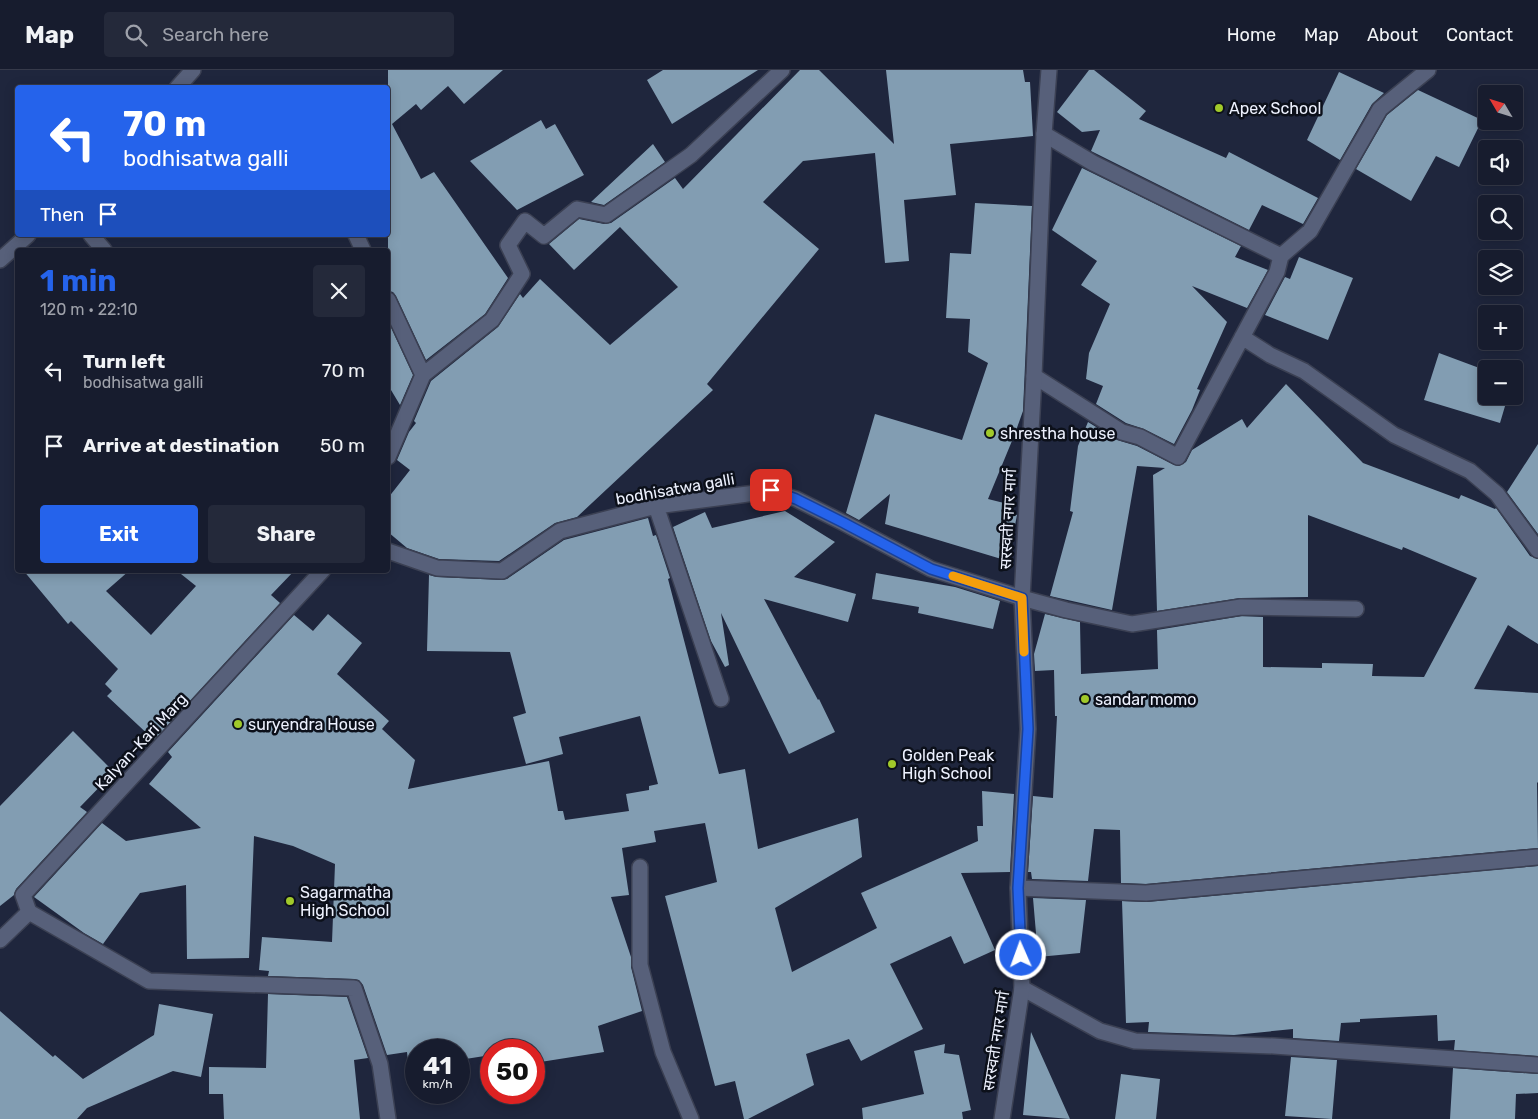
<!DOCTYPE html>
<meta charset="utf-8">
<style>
:root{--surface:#171c2e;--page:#24293a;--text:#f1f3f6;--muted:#9ea1aa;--line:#363a4a;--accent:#2563eb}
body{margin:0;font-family:Rubik,"Noto Sans Devanagari",sans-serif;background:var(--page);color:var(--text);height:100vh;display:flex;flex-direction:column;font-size:19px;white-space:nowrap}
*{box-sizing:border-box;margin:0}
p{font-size:16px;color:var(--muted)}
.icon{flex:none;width:28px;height:28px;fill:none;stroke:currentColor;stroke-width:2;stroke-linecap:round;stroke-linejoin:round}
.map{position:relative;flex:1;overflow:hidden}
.side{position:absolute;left:15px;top:178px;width:375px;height:325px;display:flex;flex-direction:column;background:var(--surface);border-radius:5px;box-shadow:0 2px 12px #0003,0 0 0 1px var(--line)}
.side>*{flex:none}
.guide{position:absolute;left:15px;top:15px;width:375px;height:152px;border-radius:5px;box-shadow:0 2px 12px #0003,0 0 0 1px var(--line);background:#2563eb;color:#fff;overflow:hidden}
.needle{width:32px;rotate:308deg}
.controls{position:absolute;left:1478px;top:15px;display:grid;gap:10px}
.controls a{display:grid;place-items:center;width:45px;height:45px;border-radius:5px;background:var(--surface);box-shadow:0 2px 12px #0003,0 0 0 1px var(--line);font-size:25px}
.speed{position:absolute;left:405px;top:969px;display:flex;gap:10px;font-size:25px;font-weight:700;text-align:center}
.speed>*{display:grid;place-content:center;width:65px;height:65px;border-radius:50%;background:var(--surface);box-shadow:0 2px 12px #0003,0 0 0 1px var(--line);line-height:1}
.speed small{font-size:12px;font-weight:400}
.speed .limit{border:8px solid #d22;background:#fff;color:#111}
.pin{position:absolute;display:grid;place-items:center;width:42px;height:42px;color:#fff;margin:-21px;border-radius:10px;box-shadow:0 2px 8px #0006}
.me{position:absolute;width:55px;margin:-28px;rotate:358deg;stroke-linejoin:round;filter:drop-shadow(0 0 4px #0008)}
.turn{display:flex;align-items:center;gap:18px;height:105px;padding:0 25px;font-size:22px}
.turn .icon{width:65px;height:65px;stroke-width:2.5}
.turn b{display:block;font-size:35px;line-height:42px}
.then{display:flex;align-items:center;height:48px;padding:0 25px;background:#0003;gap:10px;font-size:19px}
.round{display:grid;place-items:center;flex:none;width:52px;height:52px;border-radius:5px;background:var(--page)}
.headline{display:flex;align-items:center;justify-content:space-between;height:85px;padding:0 25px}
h1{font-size:30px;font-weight:700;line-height:38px;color:var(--accent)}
.button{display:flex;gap:10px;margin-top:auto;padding:10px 25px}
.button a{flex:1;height:58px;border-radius:5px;background:var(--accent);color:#fff;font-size:20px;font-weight:700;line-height:58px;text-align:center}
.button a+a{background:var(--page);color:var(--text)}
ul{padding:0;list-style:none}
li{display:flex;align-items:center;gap:15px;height:75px;padding:0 25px}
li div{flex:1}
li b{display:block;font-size:19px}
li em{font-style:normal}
header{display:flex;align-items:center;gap:30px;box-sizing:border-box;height:70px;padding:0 25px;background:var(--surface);border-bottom:1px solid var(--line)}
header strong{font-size:24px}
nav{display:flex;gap:28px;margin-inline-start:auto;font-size:18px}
.search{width:350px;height:45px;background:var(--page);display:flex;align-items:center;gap:12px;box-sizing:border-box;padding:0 18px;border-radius:5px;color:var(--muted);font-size:19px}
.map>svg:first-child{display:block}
</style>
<header>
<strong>Map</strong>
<div class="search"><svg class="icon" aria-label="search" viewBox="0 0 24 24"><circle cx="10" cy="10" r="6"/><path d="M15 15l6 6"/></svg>Search here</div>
<nav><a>Home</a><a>Map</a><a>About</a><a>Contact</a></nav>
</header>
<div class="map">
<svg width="1538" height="1049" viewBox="0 0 1538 1049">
<rect width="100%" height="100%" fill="#1f263d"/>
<path fill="#829db2" d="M388 0H503L464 34 448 16 421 40 416 34 392 54 421 109 434 102 508 208 485 244 426 290 396 226 393 222 388 221Z
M663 0H758L672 54 647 10Z
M800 0H819L894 74 886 0H1023L1025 12H1030L1033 66 950 74 956 125 904 130 909 191 885 193 875 83 803 91 763 132 819 179 707 314 713 320 577 447 555 453 499 491 439 489 407 478 388 462V428L410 400 397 390 409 362 416 353 414 351 431 311 498 257 520 224 523 228 540 209 610 275 678 217 620 157 574 200 549 174 579 149 604 154 611 153 675 108 683 119Z
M1089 0H1094L1146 41 1139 49 1226 88 1229 82 1318 128 1303 154 1262 135 1249 160 1091 81 1100 60 1082 62 1057 42Z
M1339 2 1384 23 1372 34 1340 90 1307 70Z
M1418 20 1482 50 1459 97 1436 86 1411 131 1356 99 1387 45Z
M541 50 546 59 555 54 584 105 517 140 470 91Z
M653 74 665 92 604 135 591 132Z
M1082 98 1241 176 1235 187 1268 200 1247 238 1192 216 1227 252 1197 319 1200 320 1192 340 1174 374 1144 359 1126 353 1096 334 1103 316 1086 309 1089 283 1110 234 1081 215 1097 191 1052 160Z
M975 133 1032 136 1023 341 1014 366 988 429 1008 434 1006 442 1017 445 1008 491 885 454 890 424 859 450 846 443 875 344 962 370 988 293 968 282 970 249 946 248 950 183 971 184Z
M1299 187 1353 208 1328 270 1265 245 1285 207 1290 209Z
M388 251 413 305 400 335 388 315Z
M1439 283 1482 299 1485 292 1506 299H1486V326H1508L1500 353 1424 330Z
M1286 314 1363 393 1459 429 1461 425 1495 439 1496 438 1530 486 1538 489V574L1508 555 1474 619 1538 623V712L1537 713 1538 778 1146 814 1121 813 1120 760 1094 759 1088 811 1032 809 1031 802H1028L1033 726 1053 728 1057 646H1055L1054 600 1035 601 1034 584 1045 544 1080 552 1081 604 1158 599 1157 560 1242 546 1263 547V597L1322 598V593L1373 594 1372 606 1424 607 1477 508 1403 477 1402 480 1308 445V527L1240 528 1157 541 1153 405 1165 398 1137 396 1112 540 1050 526 1073 442 1070 441 1078 376 1088 352 1117 370 1137 376 1174 395 1179 396 1186 392 1192 380 1242 349 1247 358Z
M1538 374V464L1507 422Z
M785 441 835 472 794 507 856 524 848 552 764 529 818 630 819 629 835 662 789 684 721 543 729 595 725 597 711 571 673 457 705 442 712 458Z
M648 448 653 466 656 465 670 508 668 509 719 704 745 699 758 779 858 748 862 787 775 838 792 902 877 858 861 823 978 771 977 756H983L982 721 1014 724 1010 802 961 803 995 880 964 894 951 866 890 894 923 959 861 991 849 969 806 984 814 1015 748 1049H744L735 1011 715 1016 665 826 717 812 705 753 654 761 656 772 622 778 629 825 611 827 631 887V897L642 941 598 956 604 982 534 993V980H491V985L459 990V980H416V989L408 991 407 982 387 985 363 915 359 910 354 909 268 906 269 901 259 900 262 867 332 872 335 794 293 776 254 766 249 888 187 889 186 815 140 823 103 874 84 863 34 827 102 753 126 771 201 758 149 714 172 687 168 682 294 545 313 561 328 544 362 573 337 604 389 651 382 659 415 690 408 719 549 691 558 741H563L565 750 629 741 626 724 649 720V716L658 714 640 646 559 667 563 684 526 694 513 647 526 643 510 582 427 581 429 505 437 507 502 510 507 509 564 470Z
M23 500H130L106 521 151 565 196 516 176 500H295L271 525 280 533 154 670 107 626 112 621 105 614 118 599 71 551 68 554Z
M876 503 955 517 1000 531 993 559 918 543 919 537 872 529Z
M73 661 114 702 80 737 87 742 16 819 14 825 0 836V736Z
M1538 796V986L1454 980 1455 970 1438 971 1437 945 1360 949V952L1341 953 1339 971 1293 968V959L1234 965 1148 962 1149 952 1126 953 1122 831 1147 832Z
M1033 828 1086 830 1080 883 1038 887Z
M268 924 347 927 368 988 354 990 360 1049H224L223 1024H209V997L266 998Z
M159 934 213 944 201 1007 173 1001 87 1038 77 1049H0V941L53 987 55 985 83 1009 154 965Z
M1031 962 1070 1049 1023 1045Z
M945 974 944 983 959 985 971 1040 962 1042 963 1049H863L862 1038 924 1024 914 981Z
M1291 987 1337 990 1332 1049 1285 1046Z
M1453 998 1538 1004V1023L1516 1024 1515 1049H1450Z
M1121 1004 1160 1009 1156 1049H1115Z"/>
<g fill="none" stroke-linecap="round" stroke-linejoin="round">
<defs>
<path id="street" d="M177 18 193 0
M1044 64 1093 93 1281 186
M91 165 104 180
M356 165 363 180
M0 190 28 165
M388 230 423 305
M1242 267 1270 285 1304 301 1394 365 1470 401 1497 424 1538 480
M1034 306 1122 362 1140 367 1178 387 1277 202 1281 186 1310 161 1380 39 1428 0
M388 387 423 305 492 250 522 204 508 175 525 151 544 166 577 139 606 145 691 85 782 0
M656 436 721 629
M388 481 437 498 502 501 560 461 656 436 771 421 796 429 844 453 931 499 1022 528 1066 540 1132 554 1241 537 1356 539
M640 797V895L663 982 691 1049
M1018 818 1146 823 1538 787
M29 842 149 911 354 918 380 994 388 1049
M0 870 29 842 23 825 323 500
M1022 918 1100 961 1135 971 1274 976 1538 995"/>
<path id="secondary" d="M1002 1049 1022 918 1018 818 1028 659 1022 528 1034 306 1044 64 1049 0"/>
</defs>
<use href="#street" stroke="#3b4053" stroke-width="18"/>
<use href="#secondary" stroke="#3b4053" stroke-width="18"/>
<use href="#street" stroke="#57607a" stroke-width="15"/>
<use href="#secondary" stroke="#57607a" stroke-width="15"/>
</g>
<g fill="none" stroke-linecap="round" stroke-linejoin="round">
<defs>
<path id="route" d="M771 420 796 429 844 453 931 499 1022 528 1028 659 1018 818 1021 885"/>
</defs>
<use href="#route" stroke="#184099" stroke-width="12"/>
<use href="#route" stroke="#2563eb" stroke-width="9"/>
<path stroke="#f59e0b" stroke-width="9" d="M953 506 1022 528 1024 582"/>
</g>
<g fill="#a1c92a" stroke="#0c101a" stroke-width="2">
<circle cx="1219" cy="38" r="5"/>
<circle cx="990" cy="363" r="5"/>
<circle cx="1085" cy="629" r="5"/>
<circle cx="238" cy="654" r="5"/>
<circle cx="892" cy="694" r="5"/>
<circle cx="290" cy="831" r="5"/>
</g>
<g text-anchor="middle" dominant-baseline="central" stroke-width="5" stroke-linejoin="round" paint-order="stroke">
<g font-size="16" fill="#edf1fe" stroke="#0c101a" text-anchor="start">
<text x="1229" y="38">Apex School</text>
<text x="1000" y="363">shrestha house</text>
<text x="1095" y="629">sandar momo</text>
<text x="248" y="654">suryendra House</text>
<text x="902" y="685">Golden Peak<tspan x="902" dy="18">High School</tspan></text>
<text x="300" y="822">Sagarmatha<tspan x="300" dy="18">High School</tspan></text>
</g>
<g font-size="16" fill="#edf1fe" stroke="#0c101a">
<text transform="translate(675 419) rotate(-10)">bodhisatwa galli</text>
<text transform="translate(1008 449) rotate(-87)">सरस्वती नगर मार्ग</text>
<text transform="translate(141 672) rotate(-47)">Kalyan-Kari Marg</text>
<text transform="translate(996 971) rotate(-81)">सरस्वती नगर मार्ग</text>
</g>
</g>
</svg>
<div class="controls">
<a><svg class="needle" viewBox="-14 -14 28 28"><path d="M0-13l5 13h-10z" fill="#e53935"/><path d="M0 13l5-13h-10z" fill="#9ea1aa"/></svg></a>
<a><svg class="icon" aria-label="sound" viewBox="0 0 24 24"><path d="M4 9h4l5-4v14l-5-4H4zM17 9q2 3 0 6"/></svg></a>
<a><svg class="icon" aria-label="search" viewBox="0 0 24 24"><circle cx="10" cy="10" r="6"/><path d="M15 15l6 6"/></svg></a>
<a><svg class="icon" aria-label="layers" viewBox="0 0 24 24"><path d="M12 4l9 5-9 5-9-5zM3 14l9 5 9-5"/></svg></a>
<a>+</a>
<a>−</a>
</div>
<div class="speed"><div>41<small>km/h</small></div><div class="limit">50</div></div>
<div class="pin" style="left:771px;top:420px;background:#d93025"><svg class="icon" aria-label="arrive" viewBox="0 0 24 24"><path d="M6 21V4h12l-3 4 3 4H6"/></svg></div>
<svg class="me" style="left:1021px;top:885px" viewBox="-20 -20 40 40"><circle r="17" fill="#2563eb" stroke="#fff" stroke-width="3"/><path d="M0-11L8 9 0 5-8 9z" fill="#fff"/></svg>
<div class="guide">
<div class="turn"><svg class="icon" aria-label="left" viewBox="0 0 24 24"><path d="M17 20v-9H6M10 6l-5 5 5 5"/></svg><div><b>70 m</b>bodhisatwa galli</div></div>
<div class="then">Then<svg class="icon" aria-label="arrive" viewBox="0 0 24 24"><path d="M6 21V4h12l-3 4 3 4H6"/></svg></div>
</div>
<section class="side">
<div class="headline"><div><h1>1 min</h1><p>120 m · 22:10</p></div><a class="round"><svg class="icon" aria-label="close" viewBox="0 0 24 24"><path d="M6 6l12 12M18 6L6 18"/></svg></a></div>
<ul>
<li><svg class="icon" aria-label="left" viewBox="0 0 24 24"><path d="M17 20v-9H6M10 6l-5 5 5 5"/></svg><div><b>Turn left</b><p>bodhisatwa galli</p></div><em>70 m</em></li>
<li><svg class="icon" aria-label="arrive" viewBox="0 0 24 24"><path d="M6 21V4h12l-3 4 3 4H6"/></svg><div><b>Arrive at destination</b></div><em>50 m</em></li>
</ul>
<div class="button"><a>Exit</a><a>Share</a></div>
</section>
</div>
